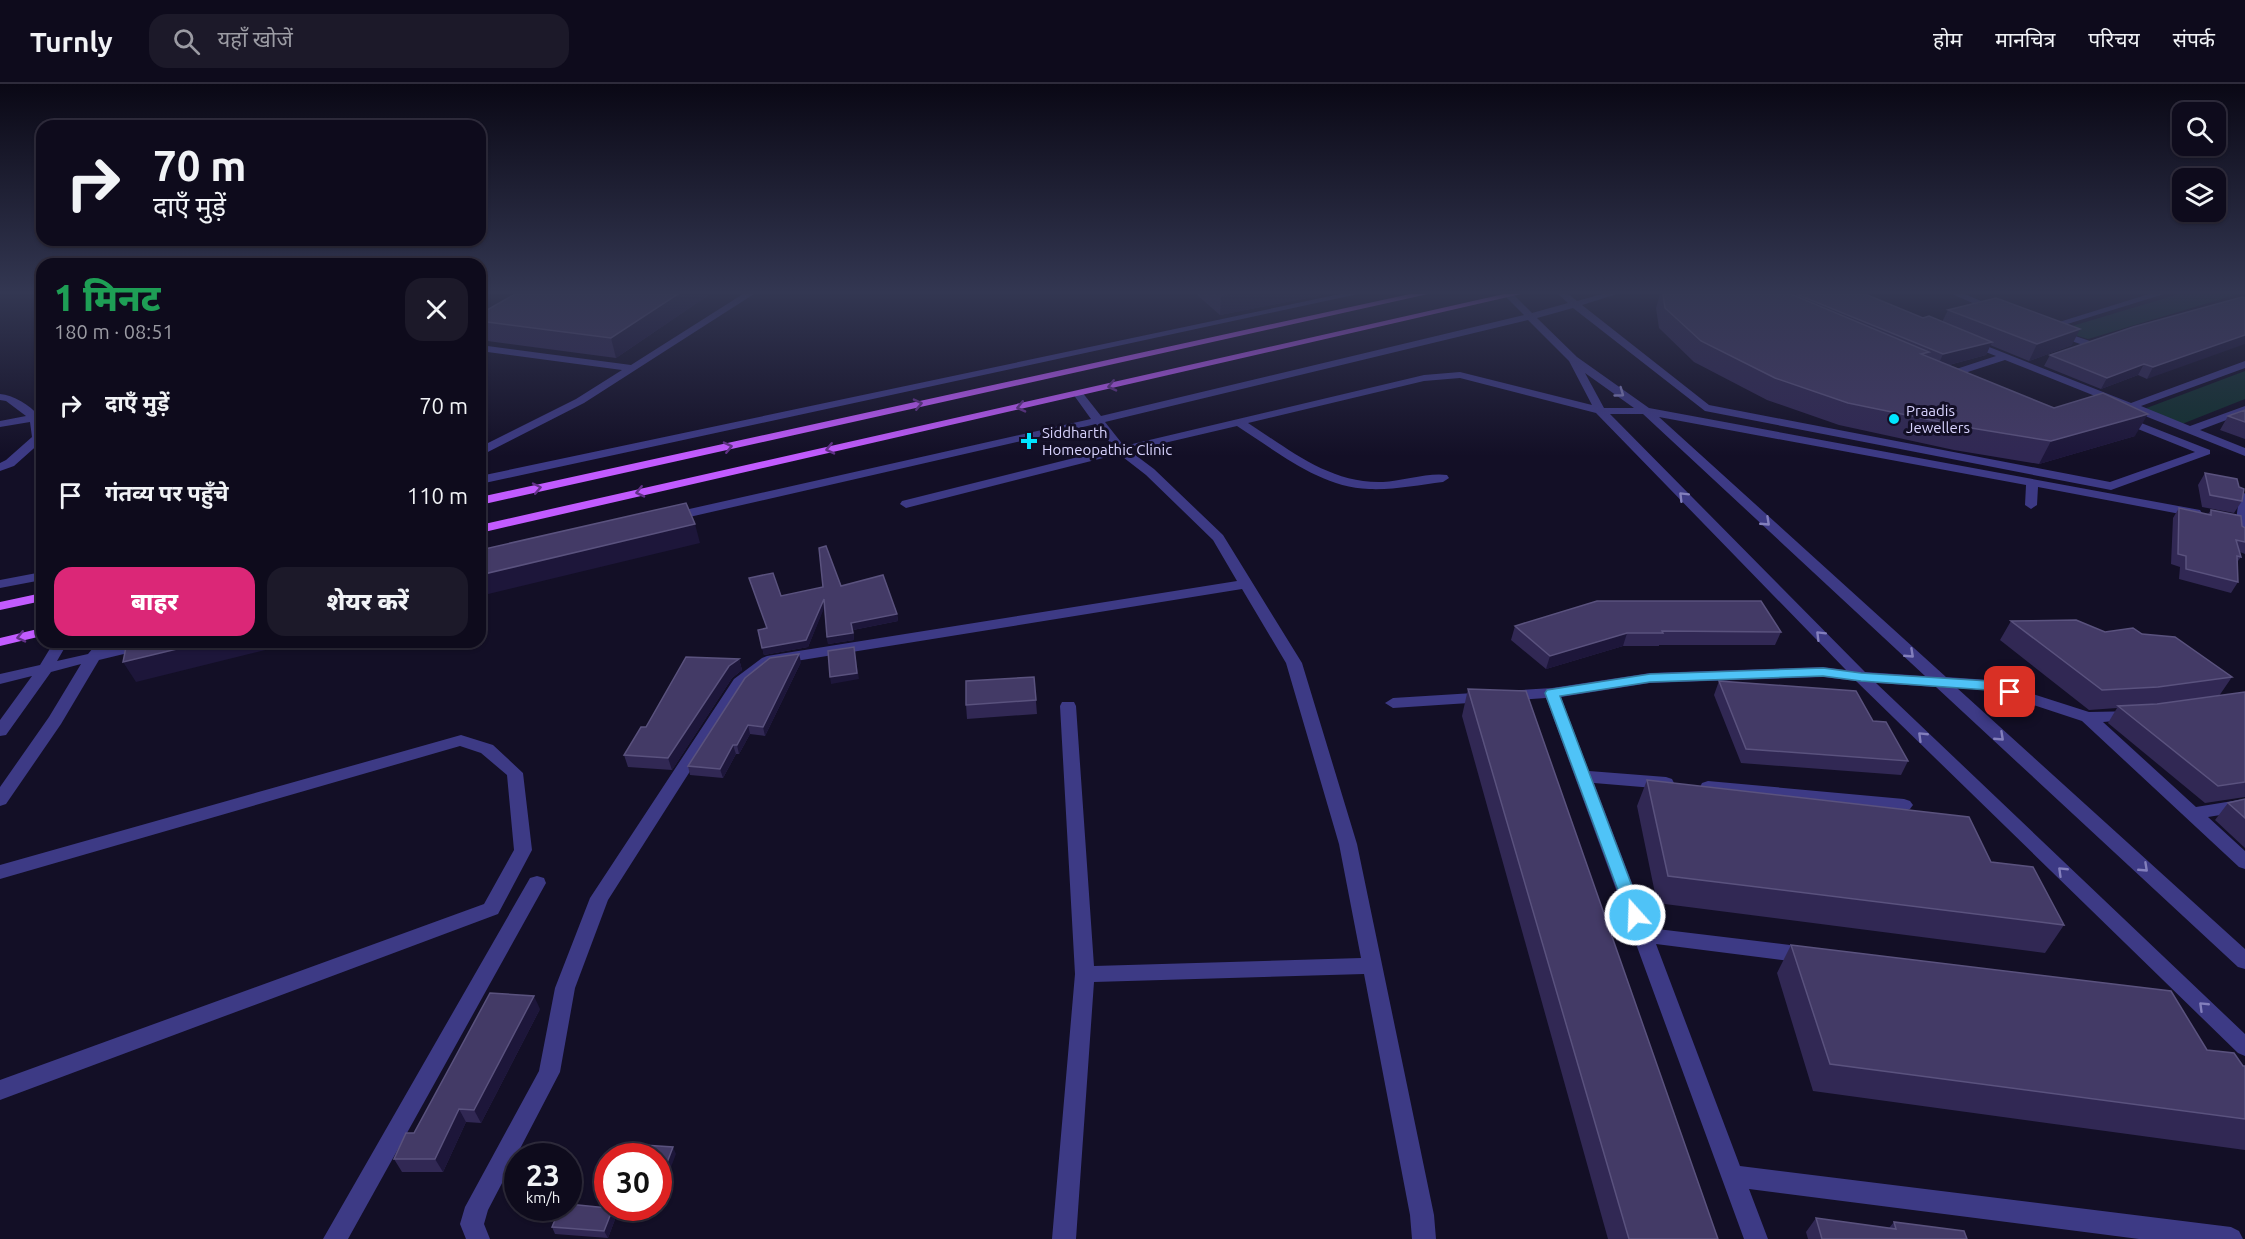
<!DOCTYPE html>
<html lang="hi">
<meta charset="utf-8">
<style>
:root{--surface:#0e0b1c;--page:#1c1929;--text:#f1f3f6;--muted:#9b9ba3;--line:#2e2b3b;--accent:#db2777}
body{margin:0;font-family:Ubuntu,"Noto Sans Devanagari",sans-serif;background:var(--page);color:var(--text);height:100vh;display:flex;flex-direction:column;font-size:22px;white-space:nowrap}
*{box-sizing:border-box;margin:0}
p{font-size:20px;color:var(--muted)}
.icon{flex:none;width:33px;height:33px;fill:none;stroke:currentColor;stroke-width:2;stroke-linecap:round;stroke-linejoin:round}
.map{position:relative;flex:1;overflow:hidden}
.drawer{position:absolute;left:36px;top:174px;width:450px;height:390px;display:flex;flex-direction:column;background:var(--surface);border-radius:18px;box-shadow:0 2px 4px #0004,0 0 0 2px var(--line)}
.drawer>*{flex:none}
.banner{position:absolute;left:36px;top:36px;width:450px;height:126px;border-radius:18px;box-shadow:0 2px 4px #0004,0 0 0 2px var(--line);background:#0e0b1c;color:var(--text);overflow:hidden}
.buttons{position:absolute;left:2172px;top:18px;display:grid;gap:12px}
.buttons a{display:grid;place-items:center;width:54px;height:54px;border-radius:12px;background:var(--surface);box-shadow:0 2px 4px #0004,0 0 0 2px var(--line);font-size:30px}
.speed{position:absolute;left:504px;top:1059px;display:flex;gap:12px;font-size:30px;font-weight:700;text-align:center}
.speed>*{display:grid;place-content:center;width:78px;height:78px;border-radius:50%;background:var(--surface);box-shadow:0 2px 4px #0004,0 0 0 2px var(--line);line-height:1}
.speed small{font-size:15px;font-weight:400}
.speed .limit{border:9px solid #d22;background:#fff;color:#111}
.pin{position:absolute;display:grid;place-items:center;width:51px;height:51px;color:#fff;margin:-26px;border-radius:12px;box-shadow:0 3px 9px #0006}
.me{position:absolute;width:66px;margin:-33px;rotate:340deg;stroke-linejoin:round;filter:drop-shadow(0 0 4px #0008)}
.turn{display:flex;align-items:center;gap:21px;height:126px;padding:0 18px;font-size:27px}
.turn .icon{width:78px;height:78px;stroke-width:2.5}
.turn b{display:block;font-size:42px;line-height:51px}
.round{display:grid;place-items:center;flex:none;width:63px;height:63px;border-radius:18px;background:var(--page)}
.overview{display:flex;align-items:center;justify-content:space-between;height:102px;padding:0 18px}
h1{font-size:36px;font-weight:800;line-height:45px;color:#1e9e55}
.button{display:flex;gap:12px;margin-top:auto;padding:12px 18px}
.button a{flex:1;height:69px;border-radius:18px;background:var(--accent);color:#fff;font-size:24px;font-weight:800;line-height:69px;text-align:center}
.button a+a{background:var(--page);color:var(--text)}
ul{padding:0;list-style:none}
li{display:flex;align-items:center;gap:18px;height:90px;padding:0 18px}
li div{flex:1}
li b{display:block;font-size:22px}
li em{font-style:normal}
header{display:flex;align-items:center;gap:36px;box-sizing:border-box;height:84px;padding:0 30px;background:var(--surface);border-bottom:2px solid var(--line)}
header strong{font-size:28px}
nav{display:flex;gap:33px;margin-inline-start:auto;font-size:21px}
.search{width:420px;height:54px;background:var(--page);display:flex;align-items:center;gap:15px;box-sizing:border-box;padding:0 21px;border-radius:18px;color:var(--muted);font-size:22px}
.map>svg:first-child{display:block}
</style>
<header>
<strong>Turnly</strong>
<div class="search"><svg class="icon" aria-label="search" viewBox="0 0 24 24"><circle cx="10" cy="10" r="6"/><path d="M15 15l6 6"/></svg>यहाँ खोजें</div>
<nav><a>होम</a><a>मानचित्र</a><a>परिचय</a><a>संपर्क</a></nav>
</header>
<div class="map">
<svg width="2245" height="1155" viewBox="0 0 2245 1155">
<rect width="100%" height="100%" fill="#130f26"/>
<path fill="#12302f" d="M2179 210H2238L2088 255 2059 246Z
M2245 287V315L2182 340 2144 325Z"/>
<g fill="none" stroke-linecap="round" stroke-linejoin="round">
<path fill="#3d3a85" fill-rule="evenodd" d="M743 210H754L584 319 480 372V363L576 315 622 286 480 267V261L631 281Z
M1340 210H1358L480 400V392Z
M1507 210H1513L1532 229 1568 219 1558 210H1568L1577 217 1602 210H1617L1582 221 1709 321 2110 398 2195 368 2118 337V333H2126L2210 366V370L2111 406 1705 327 1573 224 1537 234 1577 273 1649 324 2200 426 2202 429 2200 432 2196 433 2038 403 2037 421 2031 425 2025 421 2026 401 1659 333 1946 593 1989 596 2089 628 2139 627 2141 631 2139 635 2103 638 2196 723 2245 715V727L2208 733 2245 767V785L2239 783 2082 637 1988 606 1957 604 2245 865V885L2238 883 1936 603 1876 599 2245 950V972L2238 969 1856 597 1823 593 1650 599 1561 613 1589 687 1666 693 1672 695 1674 699 1672 703 1666 705 1594 699 1649 844 1806 863 1813 865 1816 871 1813 877 1806 879 1656 860 1740 1082 2231 1143 2239 1147 2243 1155H2139L1749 1105 1768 1155H1744L1546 614 1393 624 1385 619 1393 614 1552 604 1650 589 1823 583 1846 586 1596 329 1460 294 1424 297 1248 339C1290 366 1330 400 1383 398 1401 397 1430 388 1447 391L1449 394 1443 398C1419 401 1394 406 1369 405 1319 403 1278 368 1237 342L1130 367 1154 385 1223 451 1302 579 1357 760 1434 1131 1436 1155H1412L1410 1131 1364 890 1094 898 1076 1155H1052L1075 890 1060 622 1062 618H1074L1076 622 1094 882 1361 874 1339 760 1286 579 1242 505 771 581 745 601 608 816 575 904 560 988 488 1126 484 1140 490 1155H466L460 1140 465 1123 539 987 555 904 590 814 734 595 762 574 767 572 1237 497 1213 456 1146 391 1119 370 906 424 900 420 902 417 1114 364 1096 340 672 437 666 433 667 430 1091 335 1073 310 1078 307 1082 308 1101 332 1524 231 1507 214ZM1528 236 1569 277 1592 321 1460 288 1424 291 1124 362 1105 338ZM1585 289 1634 324H1604ZM1610 330H1643L1925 592 1865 588Z
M1952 210H1965L2001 226 1993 228Z
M2149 210H2164L2048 246 2040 244Z
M2057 246 2093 258 2094 260 2089 263 2054 251V247Z
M1969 255 2131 319 2245 277V284L2141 322 2190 342 2245 322V329L2200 346 2245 364V372L2005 276 1946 295H1938V291L1996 272 1965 260 1964 258Z
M0 310C13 311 30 321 39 332 44 338 42 349 42 357L14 382 0 387V379L6 376 32 353 30 338 0 343V337L26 332 6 317 0 316Z
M2245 409V456L2238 452 2236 437 2239 413Z
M42 488V496L0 504V496Z
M54 558H68L57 577 88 570 98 558H113L108 565 137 558H163L161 561 99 576 61 640 6 720 0 722V703L49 633 81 580 51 588 6 651 0 652V636L32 592 0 600V590L40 581Z
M461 651 493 661 523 689 532 766 498 830 0 1016V996L484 820 514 766 507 691 481 669 460 662 0 795V781Z
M1708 697 1904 715 1910 717 1913 721 1910 725 1904 727 1702 707 1700 703 1702 699Z
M537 792 544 794 546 799 348 1155H323L530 794Z"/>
<path fill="#c25bff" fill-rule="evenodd" d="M1410 210H1428L480 421V413Z
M1504 210H1521L480 449V441Z
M42 509V517L0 526V518Z
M42 544V552L0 562V554Z"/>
</g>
<path fill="#312854" d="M710 210 616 274 480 256V230Z
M1196 210H1327L1220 231Z
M1660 210H1865L1923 234 1942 238 1948 226 2072 261 2029 277 1990 261 1986 271 1949 281 2054 324 2135 352 2039 380 1954 366 1839 341 1767 316 1694 278 1659 244 1656 224Z
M2242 213 2147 295 2138 291 2101 305 2044 282 2050 271Z
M2245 326V355L2220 346 2228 332Z
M2205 389 2242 417 2234 429 2202 423 2198 401Z
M2179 424 2208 430 2211 426 2245 444V470L2240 468 2241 473 2238 477V498L2231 509 2179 495 2180 483 2171 480 2173 434Z
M749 494 781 512 841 502 897 530 898 537 853 546 854 556 828 560 824 523 808 563 764 571 758 546 767 544Z
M2011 537 2105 548 2142 550 2232 593 2219 612 2245 608V713L2205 719 2108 639 2117 624 2089 626 2000 556Z
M1515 542 1781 548 1775 561H1659V562H1623L1546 585 1511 556Z
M739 575 742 586 732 594 672 686 628 683 624 671 646 643Z
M801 578 765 652 750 650 739 670H736L723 694 690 691 688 682Z
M1034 593 1037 630 967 635 966 621Z
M1719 597 1873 637 1908 677 1901 691 1741 679 1714 611Z
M1468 605 1718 1155H1608L1462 632Z
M1647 696 1991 778 2064 841 2045 869 1657 819 1637 722Z
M2245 715V764L2215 736 2228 719Z
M1791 861 2207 966 2245 982V1066L1813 1007 1777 889Z
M540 925 481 1039 466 1038 443 1088H402L394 1075 414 1049Z
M613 1124 617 1130 608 1154 555 1150 552 1143Z
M1816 1134 1889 1144 1894 1138 1967 1155H1808L1806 1148Z"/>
<path fill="#1d163a" d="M678 210H710L616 274 611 254Z
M1228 210H1327L1220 231 1221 212Z
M2080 245 2072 261 2029 277 2037 260Z
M2245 251V260L2147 295 2153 283Z
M1992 258 1986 271 1937 284 1943 270Z
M2144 280 2138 291 2101 305 2107 294Z
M2148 330 2135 352 2039 380 2051 357Z
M695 440 700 459 480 512V491Z
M824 515 825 522 808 563 764 571 762 564Z
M897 530 898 537 853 546 854 556 828 560 827 553 851 539Z
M1627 549 1623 562 1546 585 1550 572Z
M206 558H298L136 598 123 578Z
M854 563 859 595 831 600 830 593Z
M799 570 801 578 765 652 763 643Z
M739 575 742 586 732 594 672 686 668 674 729 582Z
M748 641 750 650 739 670 737 661Z
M733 661 736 670 723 694 720 685Z
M534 912 540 925 481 1039 474 1026Z
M459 1025 466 1038 443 1088 435 1075Z
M673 1063 676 1070 661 1109 658 1103Z
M613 1124 617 1130 608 1154 604 1147Z"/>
<path fill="#433a66" stroke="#5a527e" stroke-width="1.5" d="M515 210H678L611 254 480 237V230Z
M1663 210H1791L1929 268 1921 270 2054 324 2103 309 2148 330 2051 357 1965 343 1848 319 1775 294 1701 257 1665 224Z
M1796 210H1865L1923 234 1929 232 1992 258 1943 270Z
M2242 213 2245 214V251L2153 283 2144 280 2107 294 2050 271 2133 243Z
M1996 214 2080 245 2037 260 1948 226Z
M2245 326V338L2228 332Z
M2205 389 2237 395 2239 403 2244 405 2242 417 2210 411Z
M686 419 695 440 480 491V466Z
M2179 424 2211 431V426L2241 432 2242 442 2245 444V458L2236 456 2241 473 2237 472 2238 498 2186 485V472L2178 470Z
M826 462 841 502 883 491 897 530 851 539 853 549 827 553 824 515 806 556 762 564 758 546 767 544 749 494 773 489 781 512 823 503 819 464Z
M1597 517H1761L1781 548 1662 547 1663 549H1627L1550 572 1515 542Z
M2076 536 2105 548 2133 544 2142 550 2175 553 2232 593 2158 603 2102 606 2011 537Z
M127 558H206L123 578Z
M854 563 857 589 830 593 828 567Z
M799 570 763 643 748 641 737 661H733L720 685 688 682 745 594 770 574Z
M686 573 739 575 729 582 668 674 624 671 641 643H646Z
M1034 593 1036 616 966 621V597Z
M1719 597 1856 607 1873 637 1886 638 1908 677 1746 665Z
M1468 605 1526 607 1718 1155H1629Z
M2245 608V698L2218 702 2118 622 2157 620Z
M1647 696 1969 733 1991 778 2033 783 2064 841 1668 792Z
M2245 715V734L2228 719Z
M1791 861 2171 907 2207 966 2234 969 2243 982H2245V1035L1830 980Z
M490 909 534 912 474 1026 459 1025 435 1075H394L406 1049H414Z
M643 1061 673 1063 658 1102V1072H638Z
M568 1120 608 1124H613L604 1147 552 1143 560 1124H568Z
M1816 1134 1896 1145 1894 1138 1964 1147 1967 1155H1822Z"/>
<defs><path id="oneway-chevron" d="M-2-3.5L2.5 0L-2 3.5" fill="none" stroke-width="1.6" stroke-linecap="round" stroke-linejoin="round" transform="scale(1.5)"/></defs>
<g stroke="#623188">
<use href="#oneway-chevron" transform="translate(1112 302) rotate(167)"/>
<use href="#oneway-chevron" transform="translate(918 320) rotate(-13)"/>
<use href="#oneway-chevron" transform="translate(1021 323) rotate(167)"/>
<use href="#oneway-chevron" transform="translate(728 363) rotate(-13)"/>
<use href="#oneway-chevron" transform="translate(830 365) rotate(167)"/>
<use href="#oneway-chevron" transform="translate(537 404) rotate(-12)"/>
<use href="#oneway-chevron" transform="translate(640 408) rotate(167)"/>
<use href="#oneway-chevron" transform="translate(21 553) rotate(167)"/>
</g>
<g stroke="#837fbc">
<use href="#oneway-chevron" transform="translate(1620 309) rotate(36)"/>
<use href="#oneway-chevron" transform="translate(1683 412) rotate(-135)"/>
<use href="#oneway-chevron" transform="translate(1766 438) rotate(43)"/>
<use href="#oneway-chevron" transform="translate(1820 551) rotate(-135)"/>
<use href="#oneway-chevron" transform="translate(1910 570) rotate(43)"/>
<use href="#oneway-chevron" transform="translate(1922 652) rotate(-136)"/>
<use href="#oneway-chevron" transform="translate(2000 653) rotate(43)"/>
<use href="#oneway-chevron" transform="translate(2144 784) rotate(43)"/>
<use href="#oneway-chevron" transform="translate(2062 787) rotate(-136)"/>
<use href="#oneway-chevron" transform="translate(2203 922) rotate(-136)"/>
</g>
<linearGradient id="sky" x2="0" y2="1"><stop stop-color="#0a0815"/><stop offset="0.56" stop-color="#333752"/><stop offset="1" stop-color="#333752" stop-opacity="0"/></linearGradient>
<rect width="2245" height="372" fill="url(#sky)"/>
<path fill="#4fc3f7" stroke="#337fa1" stroke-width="1.5" d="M1823 584 1861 589 1989 597 2015 604 2017 608 2010 612 1988 606 1861 597 1823 592 1650 598 1560 612 1643 831 1641 836 1635 838 1629 836 1545 609 1547 606 1650 590Z"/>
<g fill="#00e5ff" stroke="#130f26" stroke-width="2">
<circle cx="1894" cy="335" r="6"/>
<path d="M1026 348h6v6h6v6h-6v6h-6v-6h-6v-6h6z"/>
</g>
<g text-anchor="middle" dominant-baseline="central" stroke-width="6" stroke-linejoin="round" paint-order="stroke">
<g font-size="15" fill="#d9d4ff" stroke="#130f26" text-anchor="start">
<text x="1906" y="326">Praadis<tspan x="1906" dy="17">Jewellers</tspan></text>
<text x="1042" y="348">Siddharth<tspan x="1042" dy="17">Homeopathic Clinic</tspan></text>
</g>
</g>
</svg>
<div class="buttons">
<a><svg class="icon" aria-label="search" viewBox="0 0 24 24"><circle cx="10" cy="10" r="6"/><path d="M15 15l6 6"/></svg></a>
<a><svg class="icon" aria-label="layers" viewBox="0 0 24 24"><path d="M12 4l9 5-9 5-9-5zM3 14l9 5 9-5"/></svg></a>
</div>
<div class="speed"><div>23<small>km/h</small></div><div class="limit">30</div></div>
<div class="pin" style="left:2010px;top:608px;background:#d93025"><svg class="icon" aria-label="arrive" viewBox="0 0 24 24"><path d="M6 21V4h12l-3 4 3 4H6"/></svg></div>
<svg class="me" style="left:1635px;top:831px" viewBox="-20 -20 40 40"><circle r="17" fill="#4fc3f7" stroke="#fff" stroke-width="3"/><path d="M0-11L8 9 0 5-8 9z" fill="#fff"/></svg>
<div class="banner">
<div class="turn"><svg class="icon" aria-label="right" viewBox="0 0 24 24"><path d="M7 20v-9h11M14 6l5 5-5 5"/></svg><div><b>70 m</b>दाएँ मुड़ें</div></div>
</div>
<section class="drawer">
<div class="overview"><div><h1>1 मिनट</h1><p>180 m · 08:51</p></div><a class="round"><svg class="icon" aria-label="close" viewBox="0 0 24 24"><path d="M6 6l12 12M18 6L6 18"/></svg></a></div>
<ul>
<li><svg class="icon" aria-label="right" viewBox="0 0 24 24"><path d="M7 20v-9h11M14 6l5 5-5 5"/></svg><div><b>दाएँ मुड़ें</b></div><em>70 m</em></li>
<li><svg class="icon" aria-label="arrive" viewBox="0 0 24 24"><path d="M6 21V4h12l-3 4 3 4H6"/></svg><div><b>गंतव्य पर पहुँचे</b></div><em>110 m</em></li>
</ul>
<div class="button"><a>बाहर</a><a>शेयर करें</a></div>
</section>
</div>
